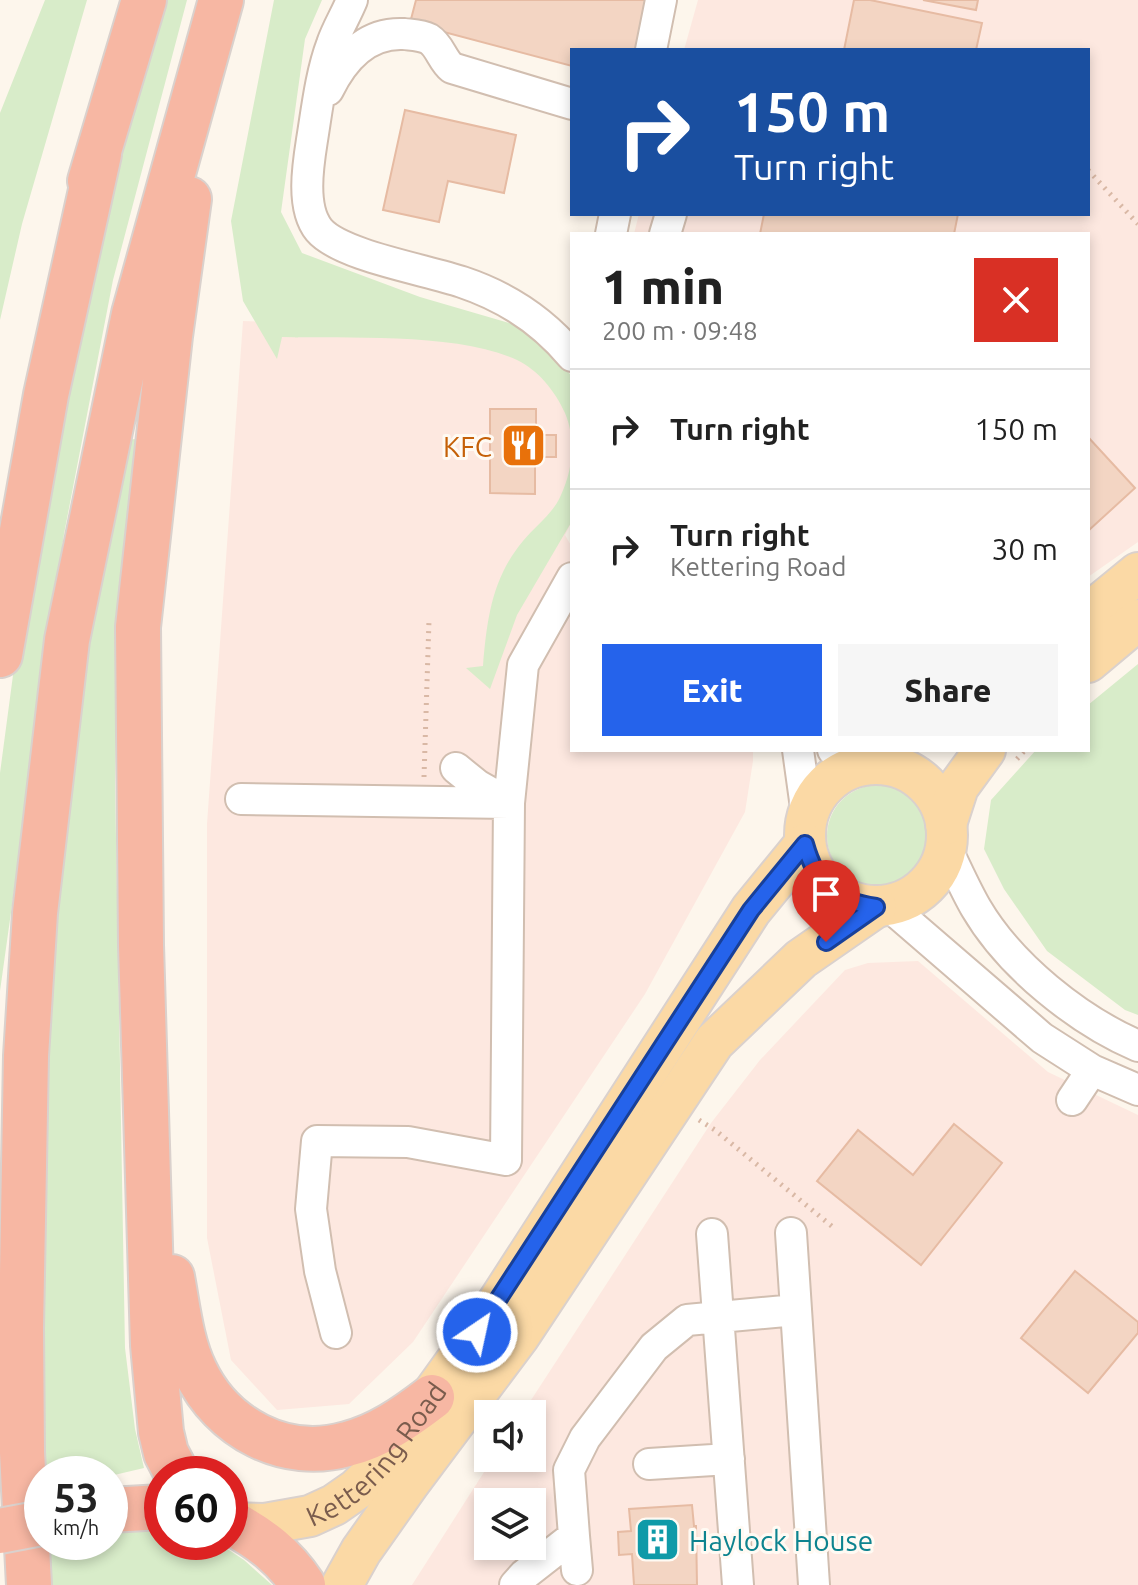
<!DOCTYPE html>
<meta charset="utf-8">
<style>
:root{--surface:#fff;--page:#f6f6f6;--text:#222;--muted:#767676;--line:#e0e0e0;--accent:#2563eb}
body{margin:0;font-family:Ubuntu,sans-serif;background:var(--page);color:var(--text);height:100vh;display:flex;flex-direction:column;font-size:30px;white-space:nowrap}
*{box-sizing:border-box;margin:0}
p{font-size:26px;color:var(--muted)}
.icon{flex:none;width:44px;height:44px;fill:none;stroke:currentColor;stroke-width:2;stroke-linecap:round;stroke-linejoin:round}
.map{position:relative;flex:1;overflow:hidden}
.sheet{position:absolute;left:570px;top:232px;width:520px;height:520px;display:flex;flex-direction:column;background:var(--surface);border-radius:0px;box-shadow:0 4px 12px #0003}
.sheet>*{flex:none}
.top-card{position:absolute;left:570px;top:48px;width:520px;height:168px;border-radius:0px;box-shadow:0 4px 12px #0003;background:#1a4fa0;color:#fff;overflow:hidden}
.buttons{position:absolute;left:474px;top:1400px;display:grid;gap:16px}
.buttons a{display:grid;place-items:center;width:72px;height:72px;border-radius:0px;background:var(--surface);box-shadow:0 4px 12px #0003;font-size:40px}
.speed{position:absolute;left:24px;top:1456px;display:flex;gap:16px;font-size:40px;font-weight:700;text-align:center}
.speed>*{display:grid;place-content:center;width:104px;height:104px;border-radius:50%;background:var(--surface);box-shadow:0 4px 12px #0003;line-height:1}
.speed small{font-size:20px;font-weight:400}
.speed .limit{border:12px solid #d22;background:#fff;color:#111}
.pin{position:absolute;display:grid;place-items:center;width:68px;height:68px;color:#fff;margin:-82px -34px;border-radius:50% 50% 50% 0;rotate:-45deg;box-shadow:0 0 8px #0007}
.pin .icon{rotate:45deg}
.me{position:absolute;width:88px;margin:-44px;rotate:34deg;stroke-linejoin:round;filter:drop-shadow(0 0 6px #0008)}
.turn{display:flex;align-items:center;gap:28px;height:168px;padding:0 32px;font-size:36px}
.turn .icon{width:104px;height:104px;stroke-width:2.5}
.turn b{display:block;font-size:56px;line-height:68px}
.round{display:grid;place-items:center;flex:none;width:84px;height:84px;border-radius:0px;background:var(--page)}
.overview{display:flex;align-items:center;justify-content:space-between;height:136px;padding:0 32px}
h1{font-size:48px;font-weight:800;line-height:60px}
.primary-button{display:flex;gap:16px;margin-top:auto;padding:16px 32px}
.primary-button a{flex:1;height:92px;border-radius:0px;background:var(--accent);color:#fff;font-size:32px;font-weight:800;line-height:92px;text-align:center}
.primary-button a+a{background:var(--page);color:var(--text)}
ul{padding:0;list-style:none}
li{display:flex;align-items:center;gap:24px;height:120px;padding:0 32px;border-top:2px solid var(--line)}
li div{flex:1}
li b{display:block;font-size:30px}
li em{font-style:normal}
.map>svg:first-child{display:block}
</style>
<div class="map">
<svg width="1138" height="1585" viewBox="0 0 1138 1585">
<rect width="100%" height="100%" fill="#fdf6ec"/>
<path fill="#fde8e0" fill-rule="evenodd" d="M698 0H1138V542L1088 577V234H634L639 214H1088V50H684Z
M243 321 480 329 572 377V521L565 535 572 547V750H753V761L745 812 645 994 413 1342 349 1404 277 1410 231 1360 207 1238V824Z
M918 961 1048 1072 1138 1115V1585H412L493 1458H532V1414H522L711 1123 760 1060 845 970 868 963ZM488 1502H532V1546H488Z"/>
<path fill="#d8ecc9" d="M45 0H87L22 224 0 320V113Z
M158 0H187L113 280 64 534 0 991V773L31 540 67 361Z
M274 0H322L305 39 281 212 302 253 420 297 523 327 547 343 572 377V521L517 615 490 689 466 668 483 666C487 619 492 578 523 541 536 525 553 514 561 495 573 469 576 439 565 413 555 391 538 370 517 360 457 332 348 339 282 337L277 359 243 301 231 221Z
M136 439 117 616 115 783 125 1348 135 1429 144 1468 110 1476V1474H44C41 1358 39 1240 44 1124 53 894 81 666 121 440Z
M1138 664V1015L1125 1010 1047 951 1004 889 984 849 991 800 1036 750H1088V705Z
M827 836a51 51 0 1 1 102 0a51 51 0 1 1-102 0Z
M162 1524V1542H217L244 1560 272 1585H48L46 1554 85 1542H110V1528Z"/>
<path fill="#f3d5c3" stroke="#e6bba3" stroke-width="2" d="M416 0H649L635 50H572V66L410 23Z
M854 0H870L982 23 976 50H844Z
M923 0H978L976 10Z
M405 110 516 135 504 193 448 181 439 222 383 210Z
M764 214H958L954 234H760Z
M490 409H536V435H556V457H535V494L490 493Z
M1088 437 1135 488 1088 531Z
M954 1124 1002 1163 921 1265 817 1181 858 1130 913 1175Z
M1075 1271 1138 1322V1333L1088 1393 1021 1338Z
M692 1505 694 1526H696L697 1585H634L632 1554 619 1555 618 1532 631 1531 629 1509Z"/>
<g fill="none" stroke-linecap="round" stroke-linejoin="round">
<defs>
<path id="minor" d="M352 0C346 15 337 29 332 44 321 73 317 109 312 140 308 165 301 208 319 230 341 256 428 270 462 282 504 296 543 321 572 356
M651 50 661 0
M328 90C343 59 366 32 404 34 412 35 421 35 429 39 440 46 442 60 452 68L572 104
M611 234 615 214
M665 234 671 214
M798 750 807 815
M833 750 871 764
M456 768 477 785 507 802
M241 799 509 803
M946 848C956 868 965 889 976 908 1010 966 1078 1020 1138 1046
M889 906 1042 1038 1092 1070 1138 1090
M1072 1100 1092 1070
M791 1233 814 1585
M712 1234 738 1585
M336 1333 320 1271 311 1209 317 1141 408 1142 506 1160 509 803 523 665 572 578
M649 1464 729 1459
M574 1536 577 1570
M515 1585 524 1575 574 1536 569 1470 585 1438 654 1347 687 1320 796 1310"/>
<g id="major">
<path d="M1088 614 1138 573"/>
<path d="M1088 662 1138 620"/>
<circle cx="876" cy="835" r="71"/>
<path d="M946 824 958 787 985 750"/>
<path id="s1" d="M231 1523 265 1524 310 1516 334 1505 357 1489 383 1463 493 1310 751 910 805 844"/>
<path d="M342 1585 361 1551 409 1483 519 1336 714 1042 801 959 876 907"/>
</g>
<path id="highway" d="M90 181 144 0
M0 655 46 395 99 154
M172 1277C178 1309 181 1342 195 1371 222 1428 285 1462 347 1444 379 1436 406 1417 432 1397
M177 1474 166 1453 161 1432 153 1345 141 945 138 627 170 336 189 199
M110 1510 162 1507
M230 1522C260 1538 284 1556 303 1585
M29 1585 22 1452 21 1328 26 1056 35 913 67 640 134 314 221 0"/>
</defs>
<use href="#minor" stroke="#d1beb0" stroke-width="34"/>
<use href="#major" stroke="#dad1cd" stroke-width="44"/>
<use href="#highway" stroke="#dad1cd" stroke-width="48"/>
<path stroke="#d9b8a5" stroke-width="5" stroke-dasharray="2 6" stroke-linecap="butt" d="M1088 170 1138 224
M1017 759 1025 750
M424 777 429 620
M699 1120 715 1130 834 1228"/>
<use href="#minor" stroke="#fff" stroke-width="30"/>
<use href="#major" stroke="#fbd9a5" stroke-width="40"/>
<use href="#highway" stroke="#f7b7a3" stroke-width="44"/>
<defs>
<path id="highway-bridge" d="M0 1531 42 1523"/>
</defs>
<use href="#highway-bridge" stroke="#dad1cd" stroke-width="48" stroke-linecap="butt"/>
<use href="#highway-bridge" stroke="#f7b7a3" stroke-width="44"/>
</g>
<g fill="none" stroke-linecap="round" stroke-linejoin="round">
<defs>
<path id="route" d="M477 1332 751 910 805 844C816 884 835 901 876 907L826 942"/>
</defs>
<use href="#route" stroke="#184099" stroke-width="20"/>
<use href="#route" stroke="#2563eb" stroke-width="14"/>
</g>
<defs>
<symbol id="restaurant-square" viewBox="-11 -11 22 22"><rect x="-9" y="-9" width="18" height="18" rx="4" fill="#e8710a" stroke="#fffaf3"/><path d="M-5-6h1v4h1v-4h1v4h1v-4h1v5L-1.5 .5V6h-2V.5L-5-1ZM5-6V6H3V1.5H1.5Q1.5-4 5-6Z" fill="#fff"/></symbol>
<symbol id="building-square" viewBox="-11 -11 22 22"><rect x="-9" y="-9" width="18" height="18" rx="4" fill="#0f9aa8" stroke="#fffaf3"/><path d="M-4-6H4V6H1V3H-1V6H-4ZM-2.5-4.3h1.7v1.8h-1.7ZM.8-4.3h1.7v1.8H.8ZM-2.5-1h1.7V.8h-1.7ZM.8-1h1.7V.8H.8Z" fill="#fff"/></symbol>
</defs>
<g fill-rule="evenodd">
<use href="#restaurant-square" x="498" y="420" width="51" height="51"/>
<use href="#building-square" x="632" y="1514" width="51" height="51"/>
</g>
<g text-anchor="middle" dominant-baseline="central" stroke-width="6" stroke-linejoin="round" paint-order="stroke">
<g font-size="28" fill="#c56008" stroke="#fffaf3" text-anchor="end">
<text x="492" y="446">KFC</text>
</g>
<g font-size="28" fill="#7a5c4d" stroke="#fffaf3">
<text stroke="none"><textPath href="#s1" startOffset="172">Kettering Road</textPath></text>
</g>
<g font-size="28" fill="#0d838f" stroke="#fffaf3" text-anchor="start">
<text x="689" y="1540">Haylock House</text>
</g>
</g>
</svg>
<div class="buttons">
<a><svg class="icon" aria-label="sound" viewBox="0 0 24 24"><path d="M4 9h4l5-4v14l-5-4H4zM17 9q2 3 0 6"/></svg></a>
<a><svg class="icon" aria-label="layers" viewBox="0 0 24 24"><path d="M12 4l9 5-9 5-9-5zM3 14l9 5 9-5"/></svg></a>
</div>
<div class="speed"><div>53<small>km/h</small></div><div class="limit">60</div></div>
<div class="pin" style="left:826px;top:942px;background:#d93025"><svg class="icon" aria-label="arrive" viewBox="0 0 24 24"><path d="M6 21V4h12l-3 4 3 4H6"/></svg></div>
<svg class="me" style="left:477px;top:1332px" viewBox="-20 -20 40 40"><circle r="17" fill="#2563eb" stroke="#fff" stroke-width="3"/><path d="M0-11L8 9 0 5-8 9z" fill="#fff"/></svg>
<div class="top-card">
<div class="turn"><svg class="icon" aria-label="right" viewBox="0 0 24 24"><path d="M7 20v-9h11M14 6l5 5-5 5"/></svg><div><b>150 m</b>Turn right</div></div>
</div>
<section class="sheet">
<div class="overview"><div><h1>1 min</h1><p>200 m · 09:48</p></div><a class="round" style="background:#d93025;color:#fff"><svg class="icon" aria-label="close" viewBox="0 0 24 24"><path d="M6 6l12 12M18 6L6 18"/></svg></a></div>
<ul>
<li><svg class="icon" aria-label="right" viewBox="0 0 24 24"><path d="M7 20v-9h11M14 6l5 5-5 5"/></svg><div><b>Turn right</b></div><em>150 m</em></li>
<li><svg class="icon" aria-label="right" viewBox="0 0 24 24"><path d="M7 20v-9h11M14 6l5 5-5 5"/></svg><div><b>Turn right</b><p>Kettering Road</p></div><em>30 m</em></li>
</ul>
<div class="primary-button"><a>Exit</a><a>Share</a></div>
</section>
</div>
